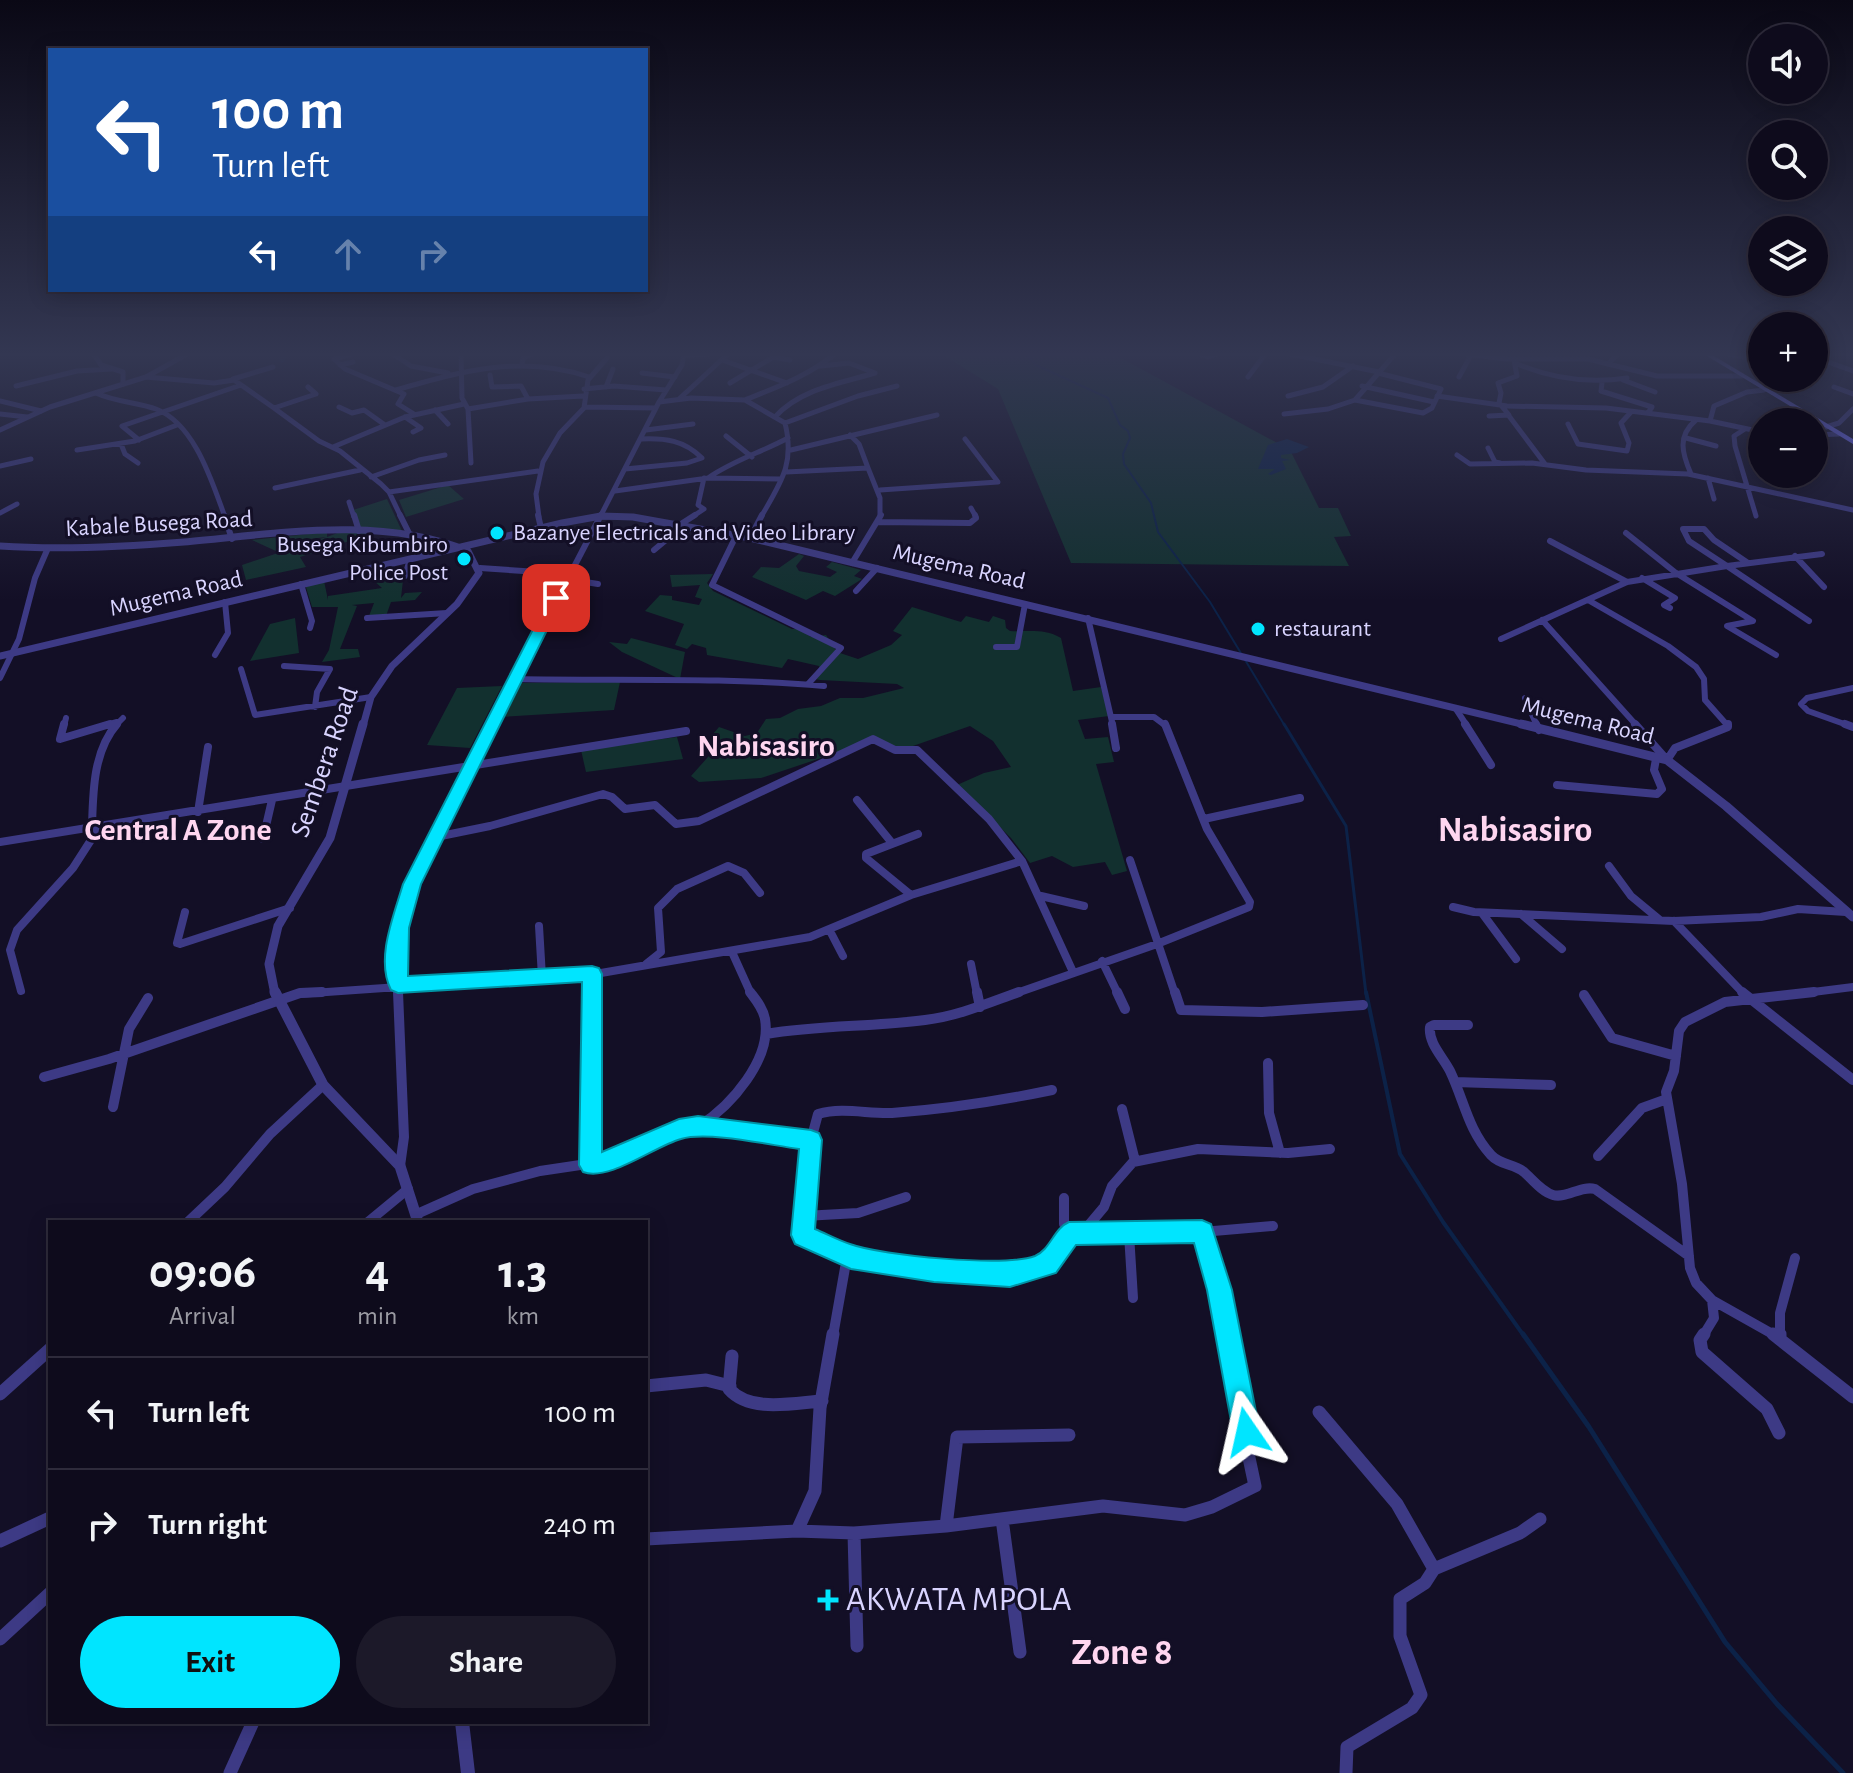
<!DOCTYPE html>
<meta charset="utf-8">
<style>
:root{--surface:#0e0b1c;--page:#1c1929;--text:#f1f3f6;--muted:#9b9ba3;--line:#2e2b3b;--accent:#00e5ff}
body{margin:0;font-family:"Alegreya Sans",sans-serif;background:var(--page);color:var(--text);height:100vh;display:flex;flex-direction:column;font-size:30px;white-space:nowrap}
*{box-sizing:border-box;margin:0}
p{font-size:26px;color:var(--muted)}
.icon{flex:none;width:44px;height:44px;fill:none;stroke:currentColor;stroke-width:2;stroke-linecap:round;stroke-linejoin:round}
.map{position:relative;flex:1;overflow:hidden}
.side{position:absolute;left:48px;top:1220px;width:600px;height:504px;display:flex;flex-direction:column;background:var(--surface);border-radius:0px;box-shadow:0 4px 20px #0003,0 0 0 2px var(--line)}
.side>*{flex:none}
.banner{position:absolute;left:48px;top:48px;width:600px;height:244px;border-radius:0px;box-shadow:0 4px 20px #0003,0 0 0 2px var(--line);background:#1a4fa0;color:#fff;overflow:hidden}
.controls{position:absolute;left:1748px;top:24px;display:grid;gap:16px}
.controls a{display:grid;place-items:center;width:80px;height:80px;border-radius:50%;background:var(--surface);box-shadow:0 4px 20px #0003,0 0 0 2px var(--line);font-size:40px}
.pin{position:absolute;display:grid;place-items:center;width:68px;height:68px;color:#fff;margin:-34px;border-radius:16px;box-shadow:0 4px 12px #0006}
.me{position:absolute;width:88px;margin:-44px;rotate:349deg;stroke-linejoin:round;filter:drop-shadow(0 0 6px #0008)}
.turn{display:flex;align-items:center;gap:28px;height:168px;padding:0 32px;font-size:36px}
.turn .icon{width:104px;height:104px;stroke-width:2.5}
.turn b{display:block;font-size:56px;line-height:68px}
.lanes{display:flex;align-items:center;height:76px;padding:0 32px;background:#0003;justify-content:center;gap:40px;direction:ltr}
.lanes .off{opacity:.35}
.eta{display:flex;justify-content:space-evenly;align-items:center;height:136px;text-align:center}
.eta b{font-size:48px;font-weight:700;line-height:56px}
.cta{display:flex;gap:16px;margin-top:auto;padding:16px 32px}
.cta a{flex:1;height:92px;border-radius:48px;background:var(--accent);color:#111;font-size:32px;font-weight:700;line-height:92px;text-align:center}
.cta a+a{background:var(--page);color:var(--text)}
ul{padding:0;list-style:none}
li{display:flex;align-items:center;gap:24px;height:112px;padding:0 32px;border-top:2px solid var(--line)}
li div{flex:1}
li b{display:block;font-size:30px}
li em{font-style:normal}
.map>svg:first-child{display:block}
</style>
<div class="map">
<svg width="1853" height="1773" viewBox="0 0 1853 1773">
<rect width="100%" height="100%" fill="#130f26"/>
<path fill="#12302f" d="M940 353H1112L1290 450 1319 508H1338L1351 536 1334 537 1349 566 1071 563 998 389Z
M448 485 464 499 406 517 399 500Z
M387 499 402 531 360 528 353 510Z
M327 532V537L340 532 374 533 300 557 306 567 246 580 242 565 326 537 285 542 278 552 252 540Z
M799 554 804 556 796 566 799 571 830 577 837 572 826 567 832 562 861 570 854 576 862 579 835 596 823 591 806 600 752 577 761 567 779 568Z
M713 574 707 583 713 591 792 629H799L811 637 826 635 837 652 858 659 891 645 902 635 893 631 912 607 961 622 966 616 989 622 993 616 1005 620 1006 628 1010 631C1028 632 1044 628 1061 638L1073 691 1101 687 1109 716 1078 720 1085 739 1108 737 1114 762 1096 764 1127 871 1112 875 1105 862 1073 867 1052 856 1030 863 1011 838 957 785 984 773 1011 767 993 741 970 726 893 753 875 740 761 778 699 782 691 776 716 748 713 734 719 727 745 736 757 733 766 719 780 718 798 709 821 706 840 698H863L904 688 897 684 820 680 815 679 821 672 819 666 788 659 782 668 707 655 706 648 692 644 687 649 675 645 684 624 645 611 660 595 672 596V600L699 605 702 599 695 597 700 585 672 587 670 575Z
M403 580 401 598 405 593 422 592 415 600 391 602 386 616H369L374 603 352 605 357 606 340 649H358L360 657 322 662 329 650 338 607H312L305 584 324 581 328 600V596L382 588 374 581Z
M295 618 299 653 250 661 270 624Z
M631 638 685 652 680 679 622 652 609 642 627 644Z
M620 682 614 710 501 717 519 683Z
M502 686 470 748 427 745 457 688Z
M677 737 683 759 586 772 581 750Z"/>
<path fill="#0c2248" d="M1287 439 1309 447 1297 453 1281 455V458L1290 460 1282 461 1286 469 1271 475 1268 474 1275 469H1258L1268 445Z"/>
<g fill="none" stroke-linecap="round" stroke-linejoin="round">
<path stroke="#0c2248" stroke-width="2" d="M1024 353 1036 365 1108 398 1120 425 1128 431 1130 438 1123 454 1124 464 1151 503 1158 532 1210 602 1285 726"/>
<path stroke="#0c2248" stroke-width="3" d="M1284 724 1346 826 1366 994"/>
<path stroke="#0c2248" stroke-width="4" d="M1366 992 1400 1154 1443 1222 1524 1336"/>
<path stroke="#0c2248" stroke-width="5" d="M1523 1334 1589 1427 1725 1642 1777 1704 1843 1773"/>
<path stroke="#0c2248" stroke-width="5" d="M282 360 285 353"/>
<path stroke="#3d3a85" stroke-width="5" d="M93 353 101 365 123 372V384
M355 353 334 359 345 369 404 394 398 404 414 414
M461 353 462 398 468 409 528 399 583 396
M1196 353 1208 357 1220 353
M1285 353 1379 372
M1458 353 1506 359H1588L1657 376H1742
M1724 353 1749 358
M393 354 411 366 448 373
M684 355 709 354
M1829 355 1817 358 1853 371
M773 357 790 360
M725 361 787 383
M1515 363C1552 379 1588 384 1627 378
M1608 364 1619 353
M340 365 353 362
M522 365 523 358 534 353
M821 366 849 363 875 373
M642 373 675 377
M490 375 492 387 521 386 528 399
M146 377 214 383 234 380 274 408
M1248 377 1266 353
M1459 377 1471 355
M233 379 273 367
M1623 380 1655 392
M730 383 780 353
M1602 383 1601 391 1652 407 1648 413
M16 386 77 371 111 369
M1362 386 1434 402
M308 387 316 394 274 408 319 441 340 451 381 484 389 492 401 517
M606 387 613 369
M1834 387 1853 394
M584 389 614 386 666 390
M396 390C461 371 523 354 589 377
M96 393C115 402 137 402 156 409 195 424 212 482 225 517
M1288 396 1323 387 1353 366
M1437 396 1507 406 1606 408 1710 421 1762 432
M679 399 729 353
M745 400C777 387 810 375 836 353
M1355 400 1396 353
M0 401 41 411
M659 402 691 398 745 400 785 423C795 464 781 482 761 517
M339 407 352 413 364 410 385 425
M585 407 656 408
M468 409 471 463
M435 410 448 424
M0 414 27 417
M1284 414 1328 409 1355 400 1423 413 1432 408 1441 389 1378 373
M1489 416 1509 415 1499 403 1501 393 1498 383 1517 376 1514 360
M1509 416 1545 464
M405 417 421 428 413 432
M775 417C800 389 841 383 875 373
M1710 421 1714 406 1747 392 1764 390
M785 423 858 396 897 386
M1568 424 1578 444 1627 451 1629 443 1621 423 1631 412
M1826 427 1839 423 1853 409
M1745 429 1734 436 1735 446 1756 516
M646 430 693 424
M850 435 859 444 868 468
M1814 435 1839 434
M726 436 752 457
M1686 438 1716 446
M139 440 122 426 241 385
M121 444 125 454 138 463
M333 447 405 417 464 404
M1488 448 1495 462 1500 463
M77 450 135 441 177 425
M791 450 937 415
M1457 455 1470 464 1532 463 1586 470 1688 474 1853 510
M0 466 31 459
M625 469 687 463 702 458C684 440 665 438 641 439
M786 472 868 468 880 498V517
M1691 474C1682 453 1677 436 1696 420
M371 477 419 460 445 455
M708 478C732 461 762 452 788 438
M1708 478 1714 499
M275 488 360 470
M880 490 998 482 965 439
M615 491 708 478 780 479
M389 492 538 471
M349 502 354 517
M971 508 976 517
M0 513 17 504
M539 517 536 494 543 462 560 433 584 408 588 380 607 358
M600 517 659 402 682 365 684 353
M692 517 704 509 698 505 704 478"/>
<path stroke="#3d3a85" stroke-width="6" d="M224 515 232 539
M354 515 359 531
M400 515 409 533
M538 515 541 528
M878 522 970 523 976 518 975 515
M681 524 695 515
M1626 533 1676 573 1753 621 1727 626 1776 655
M736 536 712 585 841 648 809 683
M750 538 762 515
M1550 541 1627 582
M654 550 684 525
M1795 556 1824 587
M852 563 881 515
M1748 563 1714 540 1704 529H1683L1689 541 1727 566 1822 554
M480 568 568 574
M405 576 410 559
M1642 578 1675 598 1664 605 1670 608
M566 579 598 584
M301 584 312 621 310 628
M856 591 877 568
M1588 600 1668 646 1696 667 1704 679 1705 700 1728 726
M367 618 447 613
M1088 618 1113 726
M1542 620 1637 726
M1501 639 1627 582 1727 566 1809 621
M996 647H1017L1025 604
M215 655 228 633 225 602
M284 666 330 669 317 692 315 707
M241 669 255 715 371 697
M0 678 19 639 35 578 48 548
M515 679C618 681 721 677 824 686
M1525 698 1537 726
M1456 709 1467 726
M1113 717H1154L1166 726
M64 726 66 718
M103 726 117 722
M115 726 123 718
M491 726 601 515
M1850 726 1808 711 1801 704 1807 698 1853 688"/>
<path stroke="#3d3a85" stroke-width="8" d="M64 724 60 739 110 724
M1112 724 1116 748
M1465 724 1491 765
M1536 724 1539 730
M1635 724 1667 760 1675 748 1728 727V724
M1845 724 1853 727
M1557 785 1657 794 1662 789 1654 770 1656 759
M857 800 892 843
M198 812 208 747
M1204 819 1300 798
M92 827C93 793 93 751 117 724
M436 837 490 826 603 794 612 797 625 809 655 805 676 824 699 821 873 739 895 750H917L989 819 1022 861
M263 839 272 800
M0 842 686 731
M1130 860 1175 994
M1609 866 1631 896 1660 920
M911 895 866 858V854L918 834
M1041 896 1084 906
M1453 907 1474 912 1674 921 1761 917 1798 909 1846 912
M185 912 177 943 180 944 290 908
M1482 913 1516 959
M1521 914 1562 949
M1674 921 1744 994
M539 926 542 977
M830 931 843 956
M732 952 751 994
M1102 961 1118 994
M646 964 661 952 658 908 677 889 728 866 744 873 760 893
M971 964 977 994
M21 991 10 950 17 930 73 868 100 826
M298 994 601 973 810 937 911 895 1022 861 1073 972
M398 994 396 951 403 910 423 862 492 724
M592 994V974
M1014 994 1157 944 1249 907 1250 902 1207 829 1165 724
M1797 994 1853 987"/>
<path stroke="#3d3a85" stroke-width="10" d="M398 992 404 1137 400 1166
M977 992 980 1007
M1117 992 1125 1009
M1175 992 1181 1010 1262 1012 1363 1005
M1742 992 1853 1080
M1584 995 1612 1038 1676 1056
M1468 1025H1434L1430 1027C1428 1043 1443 1057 1450 1071 1464 1100 1468 1130 1491 1155 1500 1165 1514 1164 1524 1172 1532 1179 1542 1192 1553 1195 1566 1199 1581 1185 1595 1189L1689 1256
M766 1034C819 1025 872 1027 925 1020 958 1016 988 1003 1019 992
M1268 1063 1269 1113 1280 1153
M44 1077 109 1059 300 993 322 992
M1455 1082 1551 1085
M1052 1090C999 1101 946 1109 892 1113 867 1114 843 1107 818 1114L811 1140 802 1232 805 1238 851 1257 934 1270 1010 1275 1047 1265 1069 1233
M113 1107 129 1029 148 998
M1122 1109 1135 1161
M699 1126C731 1106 772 1059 765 1019 763 1008 756 1000 750 992
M1598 1156 1642 1108 1667 1099
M591 1165 592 992
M1064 1198V1224L1074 1234 1202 1232 1273 1226
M417 1214 473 1189 540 1171 607 1161 679 1129 698 1126 811 1140
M804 1216 858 1213 906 1197
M188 1222 225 1187 270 1134 323 1085
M368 1222 408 1189
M1083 1232 1104 1207 1112 1186 1133 1162 1198 1149 1288 1153 1330 1149
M1202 1232 1228 1336
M1129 1234 1133 1298
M833 1336 845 1268 851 1257
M1703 1336 1714 1318 1712 1300
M1776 1336 1712 1300 1696 1283 1690 1268 1682 1184 1666 1092 1674 1071 1679 1031 1685 1022 1725 1002 1814 992
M1780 1336V1313L1795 1258"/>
<path stroke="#3d3a85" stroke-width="13" d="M1228 1334 1247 1432
M1704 1334 1700 1340 1702 1352 1767 1409 1779 1433
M1773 1334 1853 1397
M1780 1334V1338
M732 1356 729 1389C750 1413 793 1403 822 1401
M646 1386 706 1380 730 1386
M0 1394 50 1349
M1319 1412 1397 1504 1434 1569
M1002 1519 1020 1652
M946 1526 957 1437 1069 1435
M797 1531 815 1491 820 1408 833 1334
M854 1533 857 1646
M646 1539 797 1531 854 1533 946 1526 1103 1506 1185 1515 1212 1507 1255 1486 1245 1439
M0 1541 50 1518
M0 1639 50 1593
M230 1773 253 1722
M1346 1773 1347 1747 1412 1708 1421 1695 1400 1636V1599L1425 1583 1434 1569 1520 1533 1540 1519"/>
<path stroke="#3d3a85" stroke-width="5" d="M0 430 50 407 146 377 189 353
M595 517H634"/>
<path stroke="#3d3a85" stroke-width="7" d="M0 546C61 550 123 547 184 542 276 534 380 515 468 551L479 573 457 604 392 666 371 697 363 726
M0 656 562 523 601 516 633 517 750 538 1530 726"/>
<path stroke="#3d3a85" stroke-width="9" d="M1521 724 1667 760 1726 806 1853 917
M275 994 269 964 278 926 330 838 363 724"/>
<path stroke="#3d3a85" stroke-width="11" d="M275 992 323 1085 400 1166 418 1222"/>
<path stroke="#3d3a85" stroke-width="14" d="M462 1722 468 1773"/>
<path fill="#6f6bff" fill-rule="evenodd" d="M1702 353H1709L1853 439V444Z"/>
</g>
<linearGradient id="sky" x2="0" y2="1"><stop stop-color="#0a0815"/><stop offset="0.59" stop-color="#333752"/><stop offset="1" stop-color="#333752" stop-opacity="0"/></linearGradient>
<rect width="1853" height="601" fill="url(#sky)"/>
<path fill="#00e5ff" stroke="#0095a6" stroke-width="2" d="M556 594 563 598 421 884 409 928 408 976 592 966 599 968 602 974V1152L679 1119 698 1116 811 1130 819 1133 822 1140 815 1229C827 1234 838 1240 850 1244 883 1256 1004 1267 1035 1256 1050 1250 1054 1228 1069 1222L1202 1220 1211 1224 1232 1290 1260 1432 1256 1441 1247 1445 1237 1441 1233 1432 1207 1290 1194 1243 1076 1245 1056 1273 1010 1287 934 1282 851 1269 795 1244 791 1235 799 1149C769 1145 708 1131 681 1139 655 1146 609 1182 583 1172L579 1165 582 982 398 993 391 990C375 959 394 915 403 884L549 598Z"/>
<g fill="#00e5ff" stroke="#130f26" stroke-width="3">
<circle cx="497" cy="533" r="8"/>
<circle cx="464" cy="559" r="8"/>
<circle cx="1258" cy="629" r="8"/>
<path d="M824 1588h8v8h8v8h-8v8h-8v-8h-8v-8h8z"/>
</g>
<g text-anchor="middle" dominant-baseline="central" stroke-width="6" stroke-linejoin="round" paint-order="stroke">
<g font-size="24" fill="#d9d4ff" stroke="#130f26">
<text transform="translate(159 524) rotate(-3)">Kabale Busega Road</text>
<text transform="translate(959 567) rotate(13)">Mugema Road</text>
<text transform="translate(176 594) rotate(-13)">Mugema Road</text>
<text transform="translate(1588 721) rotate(14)">Mugema Road</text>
</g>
<g font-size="24" fill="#d9d4ff" stroke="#130f26" text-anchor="start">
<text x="513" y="533">Bazanye Electricals and Video Library</text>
<text x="448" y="545" text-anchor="end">Busega Kibumbiro<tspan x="448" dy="28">Police Post</tspan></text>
<text x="1274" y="629">restaurant</text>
</g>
<g font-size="28" fill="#d9d4ff" stroke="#130f26">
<text transform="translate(325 762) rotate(-71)">Sembera Road</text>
</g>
<g font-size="32" font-weight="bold" fill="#ffd6f0" stroke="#130f26">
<text x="766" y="746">Nabisasiro</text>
<text x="178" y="830">Central A Zone</text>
</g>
<g font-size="34" fill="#d9d4ff" stroke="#130f26" text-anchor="start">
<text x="846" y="1600">AKWATA MPOLA</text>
</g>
<g font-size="36" font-weight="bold" fill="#ffd6f0" stroke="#130f26">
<text x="1515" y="830">Nabisasiro</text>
</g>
<g font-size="38" font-weight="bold" fill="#ffd6f0" stroke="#130f26">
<text x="1122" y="1653">Zone 8</text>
</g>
</g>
</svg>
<div class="controls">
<a><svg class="icon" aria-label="sound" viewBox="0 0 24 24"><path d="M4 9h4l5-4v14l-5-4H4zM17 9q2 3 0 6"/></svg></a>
<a><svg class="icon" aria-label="search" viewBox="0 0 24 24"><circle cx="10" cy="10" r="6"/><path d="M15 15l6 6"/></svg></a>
<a><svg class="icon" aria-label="layers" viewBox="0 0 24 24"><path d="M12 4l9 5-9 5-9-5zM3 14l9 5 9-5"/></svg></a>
<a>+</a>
<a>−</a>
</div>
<div class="pin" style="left:556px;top:598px;background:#d93025"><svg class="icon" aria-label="arrive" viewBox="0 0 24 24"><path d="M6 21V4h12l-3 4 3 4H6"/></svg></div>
<svg class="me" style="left:1247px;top:1432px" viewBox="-20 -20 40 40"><path d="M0-17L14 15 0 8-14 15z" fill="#00e5ff" stroke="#fff" stroke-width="4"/></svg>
<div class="banner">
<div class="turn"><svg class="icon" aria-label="left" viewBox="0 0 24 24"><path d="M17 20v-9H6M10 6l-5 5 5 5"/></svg><div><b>100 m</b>Turn left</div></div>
<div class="lanes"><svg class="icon" aria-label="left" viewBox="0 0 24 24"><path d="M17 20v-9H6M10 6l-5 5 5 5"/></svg><svg class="icon off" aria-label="ahead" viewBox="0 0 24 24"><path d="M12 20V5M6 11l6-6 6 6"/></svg><svg class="icon off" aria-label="right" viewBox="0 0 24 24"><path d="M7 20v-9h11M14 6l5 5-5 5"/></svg></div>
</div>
<section class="side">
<div class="eta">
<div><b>09:06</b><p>Arrival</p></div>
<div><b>4</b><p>min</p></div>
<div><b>1.3</b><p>km</p></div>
</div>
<ul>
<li><svg class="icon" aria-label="left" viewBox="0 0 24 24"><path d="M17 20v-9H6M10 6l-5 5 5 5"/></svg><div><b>Turn left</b></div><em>100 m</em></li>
<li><svg class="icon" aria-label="right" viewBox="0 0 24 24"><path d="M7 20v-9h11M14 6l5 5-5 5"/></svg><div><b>Turn right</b></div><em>240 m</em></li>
</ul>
<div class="cta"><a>Exit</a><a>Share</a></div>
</section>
</div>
